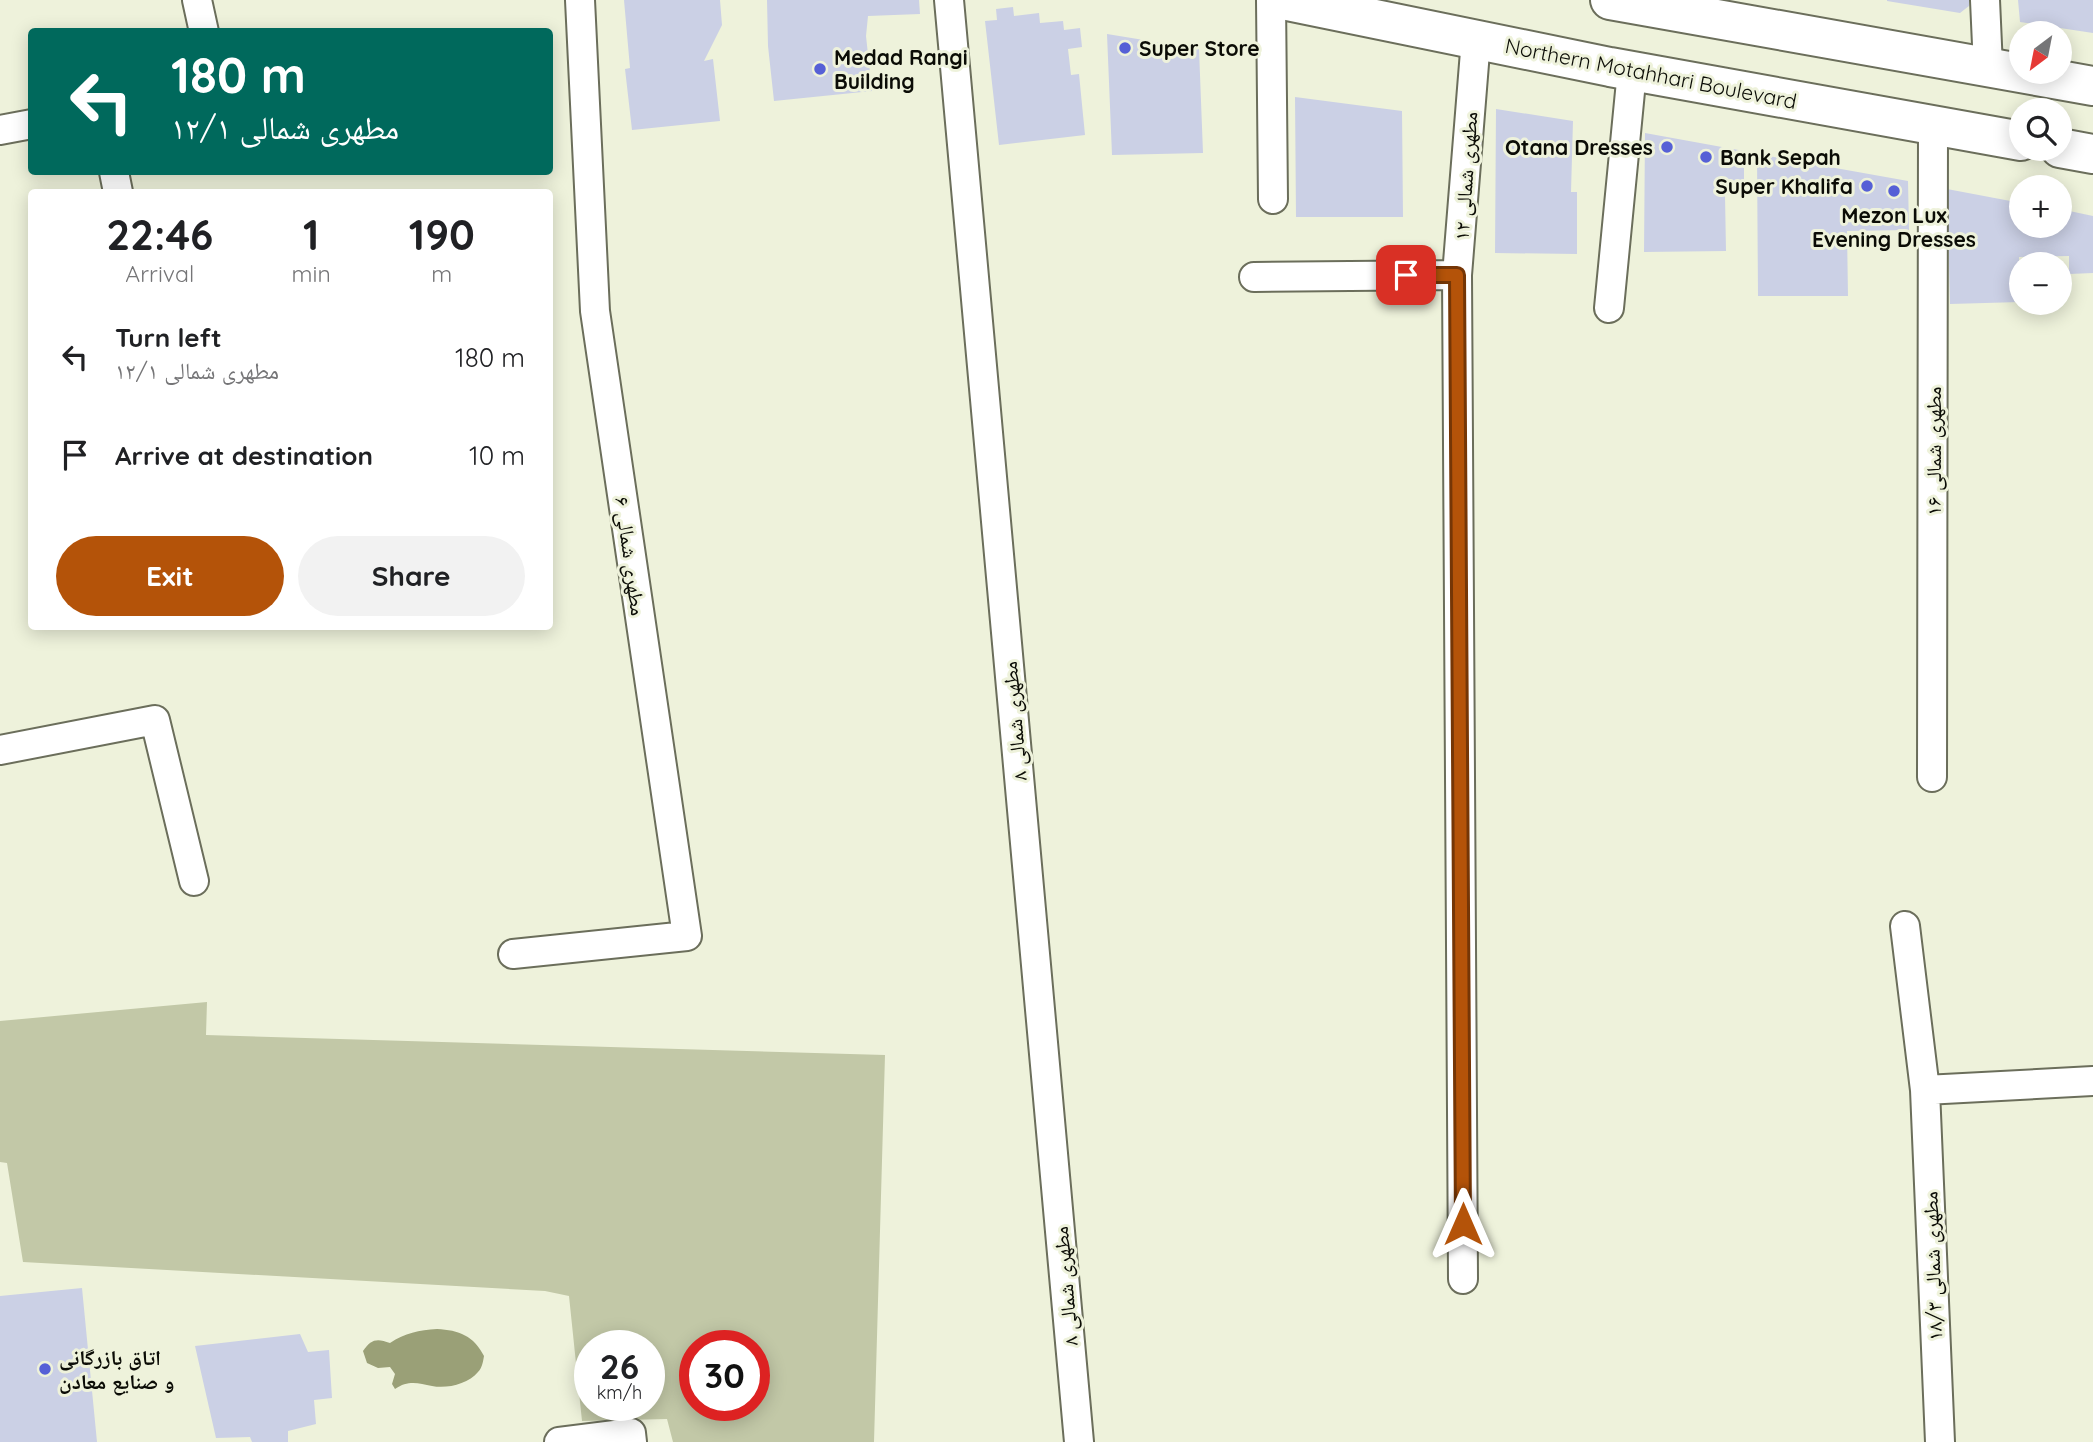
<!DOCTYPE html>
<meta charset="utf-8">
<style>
:root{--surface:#fff;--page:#f2f2f2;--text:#202124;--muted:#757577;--accent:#b45309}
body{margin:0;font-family:Quicksand,"Noto Naskh Arabic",sans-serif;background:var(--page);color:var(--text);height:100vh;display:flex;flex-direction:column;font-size:26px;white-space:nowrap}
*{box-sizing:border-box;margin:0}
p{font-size:23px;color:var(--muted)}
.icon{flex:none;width:38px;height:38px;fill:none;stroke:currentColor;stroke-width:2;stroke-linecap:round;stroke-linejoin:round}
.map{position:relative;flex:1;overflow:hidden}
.panel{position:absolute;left:28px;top:189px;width:525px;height:441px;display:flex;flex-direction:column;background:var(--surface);border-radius:7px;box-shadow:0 4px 18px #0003}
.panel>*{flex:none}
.top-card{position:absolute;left:28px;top:28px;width:525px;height:147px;border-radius:7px;box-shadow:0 4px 18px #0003;background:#00695c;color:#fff;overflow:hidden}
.needle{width:46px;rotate:212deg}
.buttons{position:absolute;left:2009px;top:21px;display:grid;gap:14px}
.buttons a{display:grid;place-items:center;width:63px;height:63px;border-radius:50%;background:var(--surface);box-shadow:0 4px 18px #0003;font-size:35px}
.speed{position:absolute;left:574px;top:1330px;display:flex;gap:14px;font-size:35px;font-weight:700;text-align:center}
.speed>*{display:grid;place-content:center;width:91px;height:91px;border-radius:50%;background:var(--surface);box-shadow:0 4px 18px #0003;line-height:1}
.speed small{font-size:18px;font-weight:400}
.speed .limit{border:10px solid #d22;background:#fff;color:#111}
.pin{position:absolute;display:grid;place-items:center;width:60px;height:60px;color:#fff;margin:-30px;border-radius:14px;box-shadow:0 4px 10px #0006}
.me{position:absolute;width:77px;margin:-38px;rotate:0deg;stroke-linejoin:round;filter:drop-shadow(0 0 5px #0008)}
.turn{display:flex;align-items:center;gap:24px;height:147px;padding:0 28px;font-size:32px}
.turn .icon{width:91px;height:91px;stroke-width:2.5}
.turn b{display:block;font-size:49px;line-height:60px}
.eta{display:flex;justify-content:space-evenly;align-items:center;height:119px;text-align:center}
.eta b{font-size:42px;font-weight:700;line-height:49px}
.action{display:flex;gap:14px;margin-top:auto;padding:14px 28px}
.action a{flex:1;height:80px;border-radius:42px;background:var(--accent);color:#fff;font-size:28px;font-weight:700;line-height:80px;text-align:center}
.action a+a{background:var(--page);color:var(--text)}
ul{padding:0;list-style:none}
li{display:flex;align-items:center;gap:21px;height:98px;padding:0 28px}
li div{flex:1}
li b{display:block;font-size:26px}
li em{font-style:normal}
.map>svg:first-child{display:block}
</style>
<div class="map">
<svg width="2093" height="1442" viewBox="0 0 2093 1442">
<rect width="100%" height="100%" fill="#eef2db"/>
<path fill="#c2c8a7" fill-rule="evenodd" d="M207 1002 206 1035 885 1055 874 1442H673L667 1419 582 1421 569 1296 545 1291 23 1262 7 1163 0 1162V1021ZM590 1346H649V1405H590ZM695 1346H754V1405H695Z"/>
<path fill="#9aa077" d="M437 1329C459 1330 474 1336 484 1356 483 1362 482 1368 478 1372 468 1384 447 1389 432 1386 418 1383 408 1380 395 1389L392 1384 395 1374 390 1367 378 1368 367 1363 363 1351C371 1339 377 1338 390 1343 405 1333 419 1330 437 1329Z"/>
<path fill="#cbd0e5" d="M624 0H720L722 25 704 61 713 59 720 121 632 130 625 69 630 68Z
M767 0H919L920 14 868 16 866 36 872 91 774 101 768 46Z
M1887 0H1969V6L1960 13 1887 1Z
M2018 0H2093V33L2020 22Z
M1013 7 1014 16 1039 13 1040 23 1063 21 1064 30 1080 28 1082 47 1068 49 1071 75 1079 74 1085 135 999 145 985 21 997 20 996 9Z
M1107 34 1199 49 1203 153 1112 155Z
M1295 97 1402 111 1403 217H1296Z
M1496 109 1573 121 1571 192H1577V254L1495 253Z
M1645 133 1744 151V195H1725L1726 251 1644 252Z
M1757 154 1908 181 1909 230 1847 231 1848 296H1758Z
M1947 189 2021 203V226H2060V209L2093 216V273L2069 274V256L2019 257 2020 302 1950 304Z
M82 1288 97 1442H0V1296Z
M300 1334 308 1352 329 1350 332 1398 314 1400 316 1424 288 1431V1442H252L250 1437 216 1438 195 1346Z"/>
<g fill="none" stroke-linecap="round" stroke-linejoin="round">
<defs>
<path id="street" d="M197 0 204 32
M949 0 1079 1442
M1271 0 1273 199
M1985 0 1988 67
M0 130 32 124
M114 172 118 192
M1254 277 1457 275
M1609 308 1632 71
M0 750 155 720 194 881
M1932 777 1933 126
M1905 926 1925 1090 1940 1442
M513 954 687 936 595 311 580 0
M1925 1090 2093 1081
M1463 1279 1457 275 1476 39
M559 1442 631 1433 632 1442"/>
<path id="primary" d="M1282 0 1610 67 2021 141
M1610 0 2093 86
M2060 148 2093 154"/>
</defs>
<use href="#street" stroke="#6b6e5b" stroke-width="32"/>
<use href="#primary" stroke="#6b6e5b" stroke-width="42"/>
<use href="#street" stroke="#fff" stroke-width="28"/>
<use href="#primary" stroke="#fff" stroke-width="38"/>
</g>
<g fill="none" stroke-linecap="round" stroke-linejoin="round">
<defs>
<path id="route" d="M1406 275H1457L1463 1224"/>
</defs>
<use href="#route" stroke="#753606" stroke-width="18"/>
<use href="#route" stroke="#b45309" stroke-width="12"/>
</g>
<g fill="#5660d6" stroke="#eef2db" stroke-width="2.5">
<circle cx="1125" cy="48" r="7"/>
<circle cx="820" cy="69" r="7"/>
<circle cx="1667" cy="147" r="7"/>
<circle cx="1706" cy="157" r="7"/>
<circle cx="1867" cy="186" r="7"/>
<circle cx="1894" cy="191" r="7"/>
<circle cx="45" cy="1369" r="7"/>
</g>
<g text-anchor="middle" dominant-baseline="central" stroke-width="6" stroke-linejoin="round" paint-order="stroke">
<g font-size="21" font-weight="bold" fill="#0b0c06" stroke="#eef2db" text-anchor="start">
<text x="1139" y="48">Super Store</text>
<text x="834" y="57">Medad Rangi<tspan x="834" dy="24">Building</tspan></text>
<text x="1653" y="147" text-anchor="end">Otana Dresses</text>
<text x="1720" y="157">Bank Sepah</text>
<text x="1853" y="186" text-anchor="end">Super Khalifa</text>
<text x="1894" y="215" text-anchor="middle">Mezon Lux<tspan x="1894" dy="24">Evening Dresses</tspan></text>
<text x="59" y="1357">اتاق بازرگانی<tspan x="59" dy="24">و صنایع معادن</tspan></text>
</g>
<g font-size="21" fill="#0b0c06" stroke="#eef2db">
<text transform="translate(1651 73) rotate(11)">Northern Motahhari Boulevard</text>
<text transform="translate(1465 176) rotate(-86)">۱۲ مطهری شمالی</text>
<text transform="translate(1933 451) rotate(-90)">۱۶ مطهری شمالی</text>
<text transform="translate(631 556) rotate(82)">۶ مطهری شمالی</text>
<text transform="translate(1014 721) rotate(-95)">۸ مطهری شمالی</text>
<text transform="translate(1932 1266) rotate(-92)">۱۸/۳ مطهری شمالی</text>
<text transform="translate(1065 1286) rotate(-95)">۸ مطهری شمالی</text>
</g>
</g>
</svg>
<div class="buttons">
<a><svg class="needle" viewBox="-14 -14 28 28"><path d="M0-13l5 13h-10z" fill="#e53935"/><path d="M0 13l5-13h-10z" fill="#757577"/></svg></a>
<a><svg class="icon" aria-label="search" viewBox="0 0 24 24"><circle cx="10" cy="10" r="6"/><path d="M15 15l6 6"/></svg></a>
<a>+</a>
<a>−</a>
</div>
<div class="speed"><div>26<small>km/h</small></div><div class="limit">30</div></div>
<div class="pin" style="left:1406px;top:275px;background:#d93025"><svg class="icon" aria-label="arrive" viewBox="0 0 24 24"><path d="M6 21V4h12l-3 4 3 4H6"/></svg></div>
<svg class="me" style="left:1463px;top:1224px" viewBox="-20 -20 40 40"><path d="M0-17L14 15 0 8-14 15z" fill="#b45309" stroke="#fff" stroke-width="4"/></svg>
<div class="top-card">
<div class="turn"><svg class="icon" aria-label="left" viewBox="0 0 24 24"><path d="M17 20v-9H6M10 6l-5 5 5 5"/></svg><div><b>180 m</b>۱۲/۱ مطهری شمالی</div></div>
</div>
<section class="panel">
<div class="eta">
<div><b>22:46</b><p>Arrival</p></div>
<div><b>1</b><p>min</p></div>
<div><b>190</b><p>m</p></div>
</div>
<ul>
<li><svg class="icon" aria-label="left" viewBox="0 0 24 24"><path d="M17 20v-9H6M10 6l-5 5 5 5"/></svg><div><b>Turn left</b><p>۱۲/۱ مطهری شمالی</p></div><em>180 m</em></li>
<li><svg class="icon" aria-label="arrive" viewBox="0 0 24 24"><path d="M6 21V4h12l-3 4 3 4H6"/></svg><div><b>Arrive at destination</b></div><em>10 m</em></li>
</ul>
<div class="action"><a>Exit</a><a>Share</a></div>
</section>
</div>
